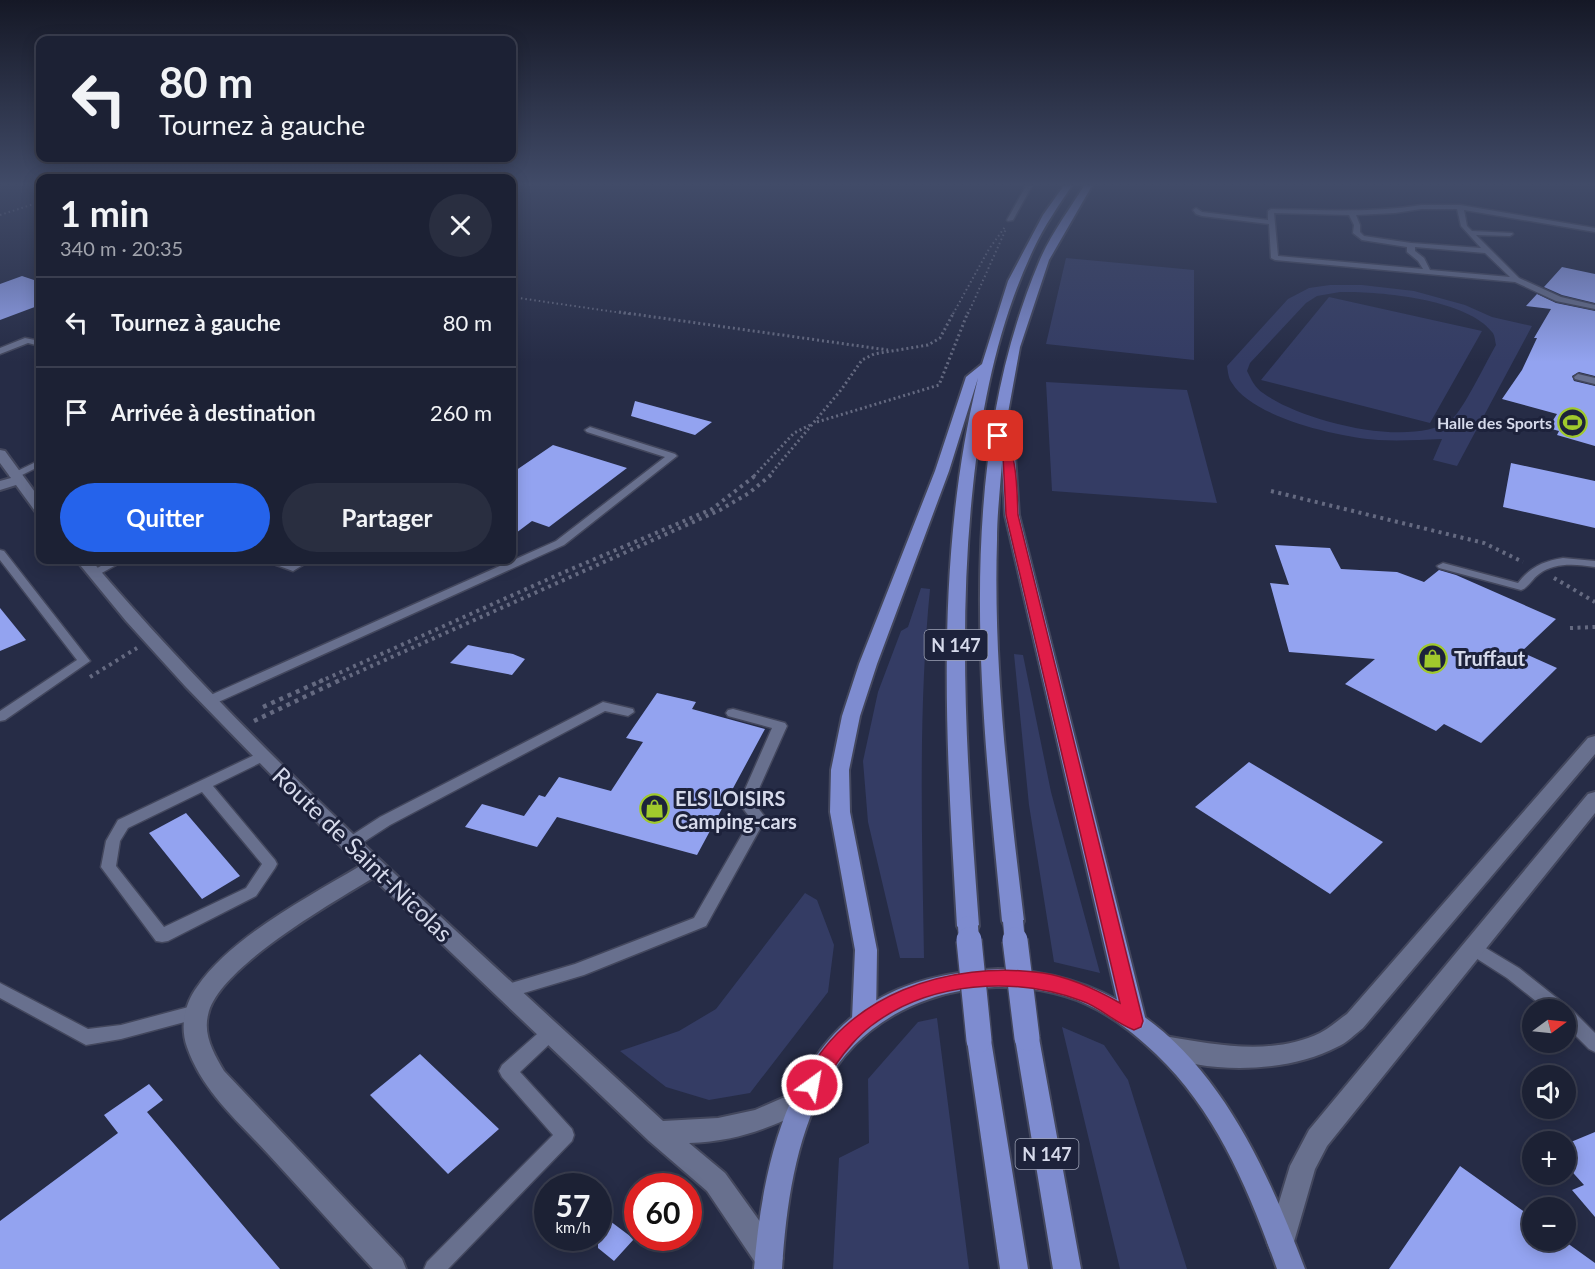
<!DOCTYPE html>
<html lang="fr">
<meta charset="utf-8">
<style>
:root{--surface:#1c2134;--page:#292e40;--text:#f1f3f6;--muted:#a0a3ac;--line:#3a3e4f;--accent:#2563eb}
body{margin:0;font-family:Lato,sans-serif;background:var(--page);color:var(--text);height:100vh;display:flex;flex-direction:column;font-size:22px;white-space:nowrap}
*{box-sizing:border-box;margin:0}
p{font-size:20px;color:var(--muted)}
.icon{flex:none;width:33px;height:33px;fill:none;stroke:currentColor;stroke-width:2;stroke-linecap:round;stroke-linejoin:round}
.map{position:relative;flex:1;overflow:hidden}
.sheet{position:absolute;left:36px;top:174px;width:480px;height:390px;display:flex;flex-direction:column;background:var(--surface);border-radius:12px;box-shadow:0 3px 15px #0003,0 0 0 2px var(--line)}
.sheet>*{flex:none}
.banner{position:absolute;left:36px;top:36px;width:480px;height:126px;border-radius:12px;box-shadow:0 3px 15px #0003,0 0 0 2px var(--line);background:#1c2134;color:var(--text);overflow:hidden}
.needle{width:39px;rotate:75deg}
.tools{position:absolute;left:1522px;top:999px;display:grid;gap:12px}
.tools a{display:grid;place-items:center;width:54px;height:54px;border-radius:50%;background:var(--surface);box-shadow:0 3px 15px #0003,0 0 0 2px var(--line);font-size:30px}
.speed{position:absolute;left:534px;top:1173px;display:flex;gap:12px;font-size:30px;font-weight:700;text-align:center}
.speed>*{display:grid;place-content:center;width:78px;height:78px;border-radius:50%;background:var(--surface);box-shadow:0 3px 15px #0003,0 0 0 2px var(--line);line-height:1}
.speed small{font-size:15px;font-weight:400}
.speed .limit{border:9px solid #d22;background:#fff;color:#111}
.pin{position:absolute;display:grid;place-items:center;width:51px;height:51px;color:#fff;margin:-26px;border-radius:12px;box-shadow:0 3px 9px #0006}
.me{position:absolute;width:66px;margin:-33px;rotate:32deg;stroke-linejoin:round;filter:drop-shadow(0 0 4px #0008)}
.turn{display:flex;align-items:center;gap:21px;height:126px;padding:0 24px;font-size:27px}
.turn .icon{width:78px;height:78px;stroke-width:2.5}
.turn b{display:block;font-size:42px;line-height:51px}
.round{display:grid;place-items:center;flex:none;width:63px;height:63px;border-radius:32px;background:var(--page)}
.headline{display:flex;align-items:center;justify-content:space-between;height:102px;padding:0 24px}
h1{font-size:36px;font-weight:700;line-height:45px}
.cta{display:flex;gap:12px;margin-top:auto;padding:12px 24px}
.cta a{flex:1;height:69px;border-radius:36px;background:var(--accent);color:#fff;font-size:24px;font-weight:700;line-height:69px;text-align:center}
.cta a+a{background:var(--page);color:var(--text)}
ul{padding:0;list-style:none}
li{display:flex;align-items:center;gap:18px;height:90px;padding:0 24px;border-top:2px solid var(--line)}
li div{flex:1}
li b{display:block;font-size:22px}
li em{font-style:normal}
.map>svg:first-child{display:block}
</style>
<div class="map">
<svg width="1595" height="1269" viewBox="0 0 1595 1269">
<rect width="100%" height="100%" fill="#262c46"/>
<path fill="#343c64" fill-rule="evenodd" d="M1066 258 1194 270V360L1046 344Z
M1330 285H1362L1414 291 1465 305 1492 317 1532 326 1457 466 1433 460 1442 439C1420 440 1399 441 1378 440 1339 437 1253 418 1232 383 1228 378 1228 371 1227 366L1288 299 1309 288ZM1340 292C1379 291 1467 299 1492 332 1495 335 1495 341 1496 345 1487 360 1463 411 1451 420 1410 449 1301 421 1263 393 1255 388 1251 379 1247 371L1250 363 1306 303 1317 296Z
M1329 297 1482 331 1430 423 1261 380Z
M1046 382 1187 390 1217 503 1052 491Z
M921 588 930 589C918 712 922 835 924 958H900L868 822 863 761 878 692 901 631 908 627Z
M1014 654 1023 655 1051 792 1100 973 1054 962 1029 805Z
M805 893 817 900 834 945 828 992 750 1093 709 1100 666 1087 620 1051 679 1031 716 1009Z
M937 1018 969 1269H833L839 1158 869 1143 868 1079 918 1022Z
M1062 1027 1104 1045 1128 1080 1187 1269H1120Z"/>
<path fill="#93a3f0" d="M1562 267 1595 274V303L1562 295 1544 287Z
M22 276 40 282V305L0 320V284Z
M1537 294 1556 303 1595 311V376L1579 372 1572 376 1574 381 1595 386V446L1557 435 1559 431 1548 428 1557 414 1502 399 1522 370 1537 338H1534L1551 309 1526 306Z
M635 401 712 422 695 435 631 416Z
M553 445 627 468 549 527 532 521 512 536V473Z
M1511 463 1595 481V528L1503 507Z
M1275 545 1330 548 1341 569 1397 572 1424 582 1439 570 1456 575 1556 619 1521 652 1557 668 1481 743 1444 724 1436 731 1345 684 1375 659 1289 652 1270 583 1289 585Z
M0 608 26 640 0 651Z
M468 645 513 654 525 659 512 675 450 663Z
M657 693 696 702 692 709 765 729 697 855 557 817 537 847 465 827 482 804 524 816 539 795 545 797 559 777 611 791 643 742 626 738Z
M1249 762 1383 842 1330 894 1195 807Z
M186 813 240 876 202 899 149 833Z
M420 1054 499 1129 448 1174 370 1095Z
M149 1084 163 1100 147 1112 280 1269H0V1221L118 1133 104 1115Z
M1595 1132V1217L1572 1190 1584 1185 1566 1165V1144Z
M1460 1166 1533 1218V1240H1563L1595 1263V1269H1389Z
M598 1212 634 1239 614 1261 598 1248Z"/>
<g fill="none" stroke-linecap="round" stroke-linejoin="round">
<defs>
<path id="service" d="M1027 184H1033L1013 220 1008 221 1007 220Z
M1421 205H1460L1595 228V232L1464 210 1467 226 1472 231 1512 233 1513 234 1510 236 1476 235 1519 278 1561 297 1595 305V309L1556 301 1515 282 1275 260 1271 258 1269 224 1202 216 1196 214 1193 210 1196 208 1202 212 1268 220V211L1271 209C1321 210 1371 213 1421 205ZM1421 209H1457L1461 226 1481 248 1411 243 1364 236 1360 232V225L1356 215 1395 213ZM1274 213 1349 215 1354 225 1353 233 1362 240 1407 247V252L1418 261 1423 269 1278 256ZM1415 247 1485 253 1510 277 1430 270 1424 258 1415 251Z
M25 338 40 341V346L28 343 0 354V348Z
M1578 374 1595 378V384L1575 379 1574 377Z
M590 427 675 454 677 456 564 545 214 704H204L203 701 204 698 556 541 665 457 587 432 585 430Z
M40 460V466L18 477H10L9 475Z
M0 550 4 551 90 661 5 720 0 721V711L77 660 0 560Z
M1563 558 1595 561V567C1576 564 1555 562 1539 574 1532 579 1528 588 1521 590L1439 568 1437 566 1443 563 1518 583C1530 567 1544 561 1563 558Z
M112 560H125L98 575 94 576 88 573Z
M266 560H281L292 564 298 560H311L293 571 268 562Z
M603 702 633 709 634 712 628 716 605 711 390 825 356 847 351 849 346 847 344 843 346 839 380 817Z
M733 709 785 723 787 726 753 802 766 818 706 926 584 975 507 998 501 996 499 991 501 986 575 964 694 918 751 819 739 803 772 728 728 716 726 713 728 710Z
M263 751 268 753 270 756 268 759 213 786 275 860 277 864 275 868 256 896 168 941 162 942 156 941 101 867 106 841 118 820ZM202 792 262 864 246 888 164 927 116 866 120 841 128 828Z
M1474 941 1519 968 1572 1010 1595 1033V1052L1589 1049 1566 1026V1010H1547L1507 978 1468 953 1466 948 1468 943Z
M0 983 88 1029 121 1025 196 1005 202 1007 204 1012 202 1017 196 1019 121 1039 86 1045 0 998Z
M551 1025 557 1027 560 1032 557 1037 520 1072 572 1129 574 1135 572 1141 448 1269H424L427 1262 553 1135 502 1077 499 1071 502 1065 545 1027Z"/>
<path id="minor" d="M0 450 5 451 40 499V512L35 511 16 485 0 490V481L11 478 0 463Z
M76 560H91C264 763 467 940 663 1121L718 1118 755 1110 803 1089 812 1092 815 1100 812 1108C768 1128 739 1141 689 1143L725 1173 779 1248 783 1258 779 1268H759L707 1191 649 1141 373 878C332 903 217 968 208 1015 203 1035 214 1054 224 1071L402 1259 406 1269H373C338 1231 304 1193 269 1155 239 1122 202 1091 187 1047 180 1027 184 1005 197 987 231 937 308 897 360 866L185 686 126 621Z"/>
<path id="secondary" d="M1595 736V754L1363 1028C1355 1034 1347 1043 1337 1047 1288 1073 1209 1074 1157 1054L1153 1047 1157 1040 1165 1036C1215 1045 1273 1056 1320 1033 1330 1028 1338 1020 1347 1014L1588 738Z
M1595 792V813L1327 1146 1315 1169 1291 1252 1281 1256 1271 1252 1267 1242 1290 1166 1309 1130 1588 794Z"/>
<path id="primary" d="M998 969C1175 974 1250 1123 1305 1269H1277C1249 1191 1217 1112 1156 1054 1131 1030 1099 1006 1065 996 976 970 870 1001 825 1085 795 1140 786 1207 782 1269H754C762 1173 785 1054 875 1001 912 979 956 971 998 969Z"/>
<path id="trunk" d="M1065 184H1073C1059 205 1044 226 1033 250 998 324 982 405 973 486 957 634 968 779 979 926L976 932 968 935 960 932 957 926C946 743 934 558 978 378L949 471 877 664 860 716 849 770 850 812 877 950 876 1020 872 1027 864 1030 856 1027 852 1020 855 950 830 812 831 770 842 716 859 664 935 471 966 377 982 364 1008 281 1043 215Z
M1085 184H1093L1049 260 1020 347 1004 435 1015 456 1019 515 1146 1021 1142 1028 1134 1031 1126 1028 1122 1021 1005 515 1002 463C1000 489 997 515 997 540 993 668 1009 795 1024 921L1021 927 1013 930 1005 927 1002 921C981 704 952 469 1039 262 1050 235 1070 209 1085 184Z
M1027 1028 1035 1031 1039 1038 1081 1269H1053L1015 1038 1019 1031Z
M979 1030 987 1033 991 1040 1028 1269H1000L967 1040 971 1033Z"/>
</defs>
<use href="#service" stroke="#43475d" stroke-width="3"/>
<use href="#minor" stroke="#43475d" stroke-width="4"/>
<use href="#secondary" stroke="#43475d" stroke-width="4"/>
<use href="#primary" stroke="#43475d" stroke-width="4"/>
<use href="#trunk" stroke="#43475d" stroke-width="4"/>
<path stroke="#656a81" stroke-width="2" stroke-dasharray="1.5 3" stroke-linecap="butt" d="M0 215 40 202
M512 297 629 314
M953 314 989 249 1005 227
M968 314 1006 229"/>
<path stroke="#656a81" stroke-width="3" stroke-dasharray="2 3" stroke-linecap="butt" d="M619 312 888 350
M817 422 939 385 968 312
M754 476 794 433 810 425
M769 476 841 390 862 360 874 354 928 345 940 338 954 312"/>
<path stroke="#656a81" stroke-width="4" stroke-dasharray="3 4.5" stroke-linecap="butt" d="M1271 491 1484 543 1523 562
M1554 578 1595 602
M1570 628 1595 627
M90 677 137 648
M319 682 562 573 712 509 756 475
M336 682 720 510 749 493 771 475"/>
<path stroke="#656a81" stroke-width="4.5" stroke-dasharray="4 5" stroke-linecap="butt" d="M263 707 323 680
M254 721 340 680"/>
<use href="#service" fill="#68708e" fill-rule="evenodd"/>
<use href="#minor" fill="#68708e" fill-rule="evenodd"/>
<use href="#secondary" fill="#68708e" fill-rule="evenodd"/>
<use href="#primary" fill="#7885bf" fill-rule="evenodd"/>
<use href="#trunk" fill="#7e8cd0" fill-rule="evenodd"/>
<defs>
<path id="trunk-bridge-far1" d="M1013 921 1015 942
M968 926 969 942"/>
<path id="trunk-bridge" d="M969 940 979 1040
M1015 940 1027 1038"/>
</defs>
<use href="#trunk-bridge-far1" stroke="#43475d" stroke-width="22" stroke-linecap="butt"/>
<use href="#trunk-bridge" stroke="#43475d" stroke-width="28" stroke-linecap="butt"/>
<use href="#trunk-bridge-far1" stroke="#7e8cd0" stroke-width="20"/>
<use href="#trunk-bridge" stroke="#7e8cd0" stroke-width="25"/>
</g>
<linearGradient id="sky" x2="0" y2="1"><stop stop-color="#151826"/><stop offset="0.51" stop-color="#414b68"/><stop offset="1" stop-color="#414b68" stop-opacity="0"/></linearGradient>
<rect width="1595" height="362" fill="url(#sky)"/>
<path fill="#e11d48" stroke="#92132f" stroke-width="1.5" d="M998 433C1018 441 1017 496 1018 515L1143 1021 1141 1027 1134 1030C1115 1023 1100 1007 1082 1001 1015 976 929 981 871 1026 859 1035 845 1051 837 1063 829 1074 825 1089 812 1094L805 1092 802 1085C843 994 950 960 1043 973 1070 977 1097 990 1120 1003L1006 515 1003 456 993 436Z"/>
<defs>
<symbol id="stadium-ring" viewBox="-11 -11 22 22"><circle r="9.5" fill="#1d223b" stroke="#a0c92c" stroke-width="1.5"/><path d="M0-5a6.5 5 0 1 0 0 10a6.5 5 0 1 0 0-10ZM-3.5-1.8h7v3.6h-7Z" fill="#a0c92c"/></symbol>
<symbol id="shop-ring" viewBox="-11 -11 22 22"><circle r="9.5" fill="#1d223b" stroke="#a0c92c" stroke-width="1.5"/><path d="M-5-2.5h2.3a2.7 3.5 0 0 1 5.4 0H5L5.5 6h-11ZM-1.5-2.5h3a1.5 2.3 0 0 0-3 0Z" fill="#a0c92c"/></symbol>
</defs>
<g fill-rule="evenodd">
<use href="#stadium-ring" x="1556" y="406" width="33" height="33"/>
<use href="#shop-ring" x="1416" y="642" width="33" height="33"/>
<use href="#shop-ring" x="638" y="792" width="33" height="33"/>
</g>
<g text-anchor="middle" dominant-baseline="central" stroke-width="6" stroke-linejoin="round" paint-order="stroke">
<g font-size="16" font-weight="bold" fill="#d6daeb" stroke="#1d223b" text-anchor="end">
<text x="1552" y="422">Halle des Sports</text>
</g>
<g fill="#1d223b" stroke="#9ea3b6" stroke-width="1.5">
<rect x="924.5" y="630" width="63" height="30" rx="4.5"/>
<rect x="1015.5" y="1139" width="63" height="30" rx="4.5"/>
</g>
<g font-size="18" font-weight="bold" fill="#d6daeb">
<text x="956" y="645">N 147</text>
<text x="1047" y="1154">N 147</text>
</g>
<g font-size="20" font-weight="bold" fill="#d6daeb" stroke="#1d223b" text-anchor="start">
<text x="1454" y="658">Truffaut</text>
<text x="675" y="798">ELS LOISIRS<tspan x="675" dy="23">Camping-cars</tspan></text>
</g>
<g font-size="24" fill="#d6daeb" stroke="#1d223b">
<text transform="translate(363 854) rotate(44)">Route de Saint-Nicolas</text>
</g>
</g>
</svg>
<div class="tools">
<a><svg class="needle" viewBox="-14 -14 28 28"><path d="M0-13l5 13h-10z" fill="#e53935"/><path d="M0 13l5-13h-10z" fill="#a0a3ac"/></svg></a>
<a><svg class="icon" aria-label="sound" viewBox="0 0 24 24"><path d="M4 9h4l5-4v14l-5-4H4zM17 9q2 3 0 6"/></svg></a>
<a>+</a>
<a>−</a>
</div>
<div class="speed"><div>57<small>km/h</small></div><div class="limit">60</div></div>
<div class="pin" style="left:998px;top:436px;background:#d93025"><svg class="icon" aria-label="arrive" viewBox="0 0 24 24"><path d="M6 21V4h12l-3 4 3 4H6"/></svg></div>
<svg class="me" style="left:812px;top:1085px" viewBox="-20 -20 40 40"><circle r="17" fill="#e11d48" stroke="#fff" stroke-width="3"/><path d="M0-11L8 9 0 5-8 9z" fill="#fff"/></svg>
<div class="banner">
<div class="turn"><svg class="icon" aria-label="left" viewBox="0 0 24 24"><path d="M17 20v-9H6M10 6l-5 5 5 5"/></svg><div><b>80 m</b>Tournez à gauche</div></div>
</div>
<section class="sheet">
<div class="headline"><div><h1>1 min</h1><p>340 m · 20:35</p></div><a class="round"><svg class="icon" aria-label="close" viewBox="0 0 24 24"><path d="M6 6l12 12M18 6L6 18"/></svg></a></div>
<ul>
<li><svg class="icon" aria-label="left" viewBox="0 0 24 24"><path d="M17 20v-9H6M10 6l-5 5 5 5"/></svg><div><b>Tournez à gauche</b></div><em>80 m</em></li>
<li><svg class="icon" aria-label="arrive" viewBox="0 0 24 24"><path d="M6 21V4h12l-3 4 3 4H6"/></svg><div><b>Arrivée à destination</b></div><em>260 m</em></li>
</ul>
<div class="cta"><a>Quitter</a><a>Partager</a></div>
</section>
</div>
